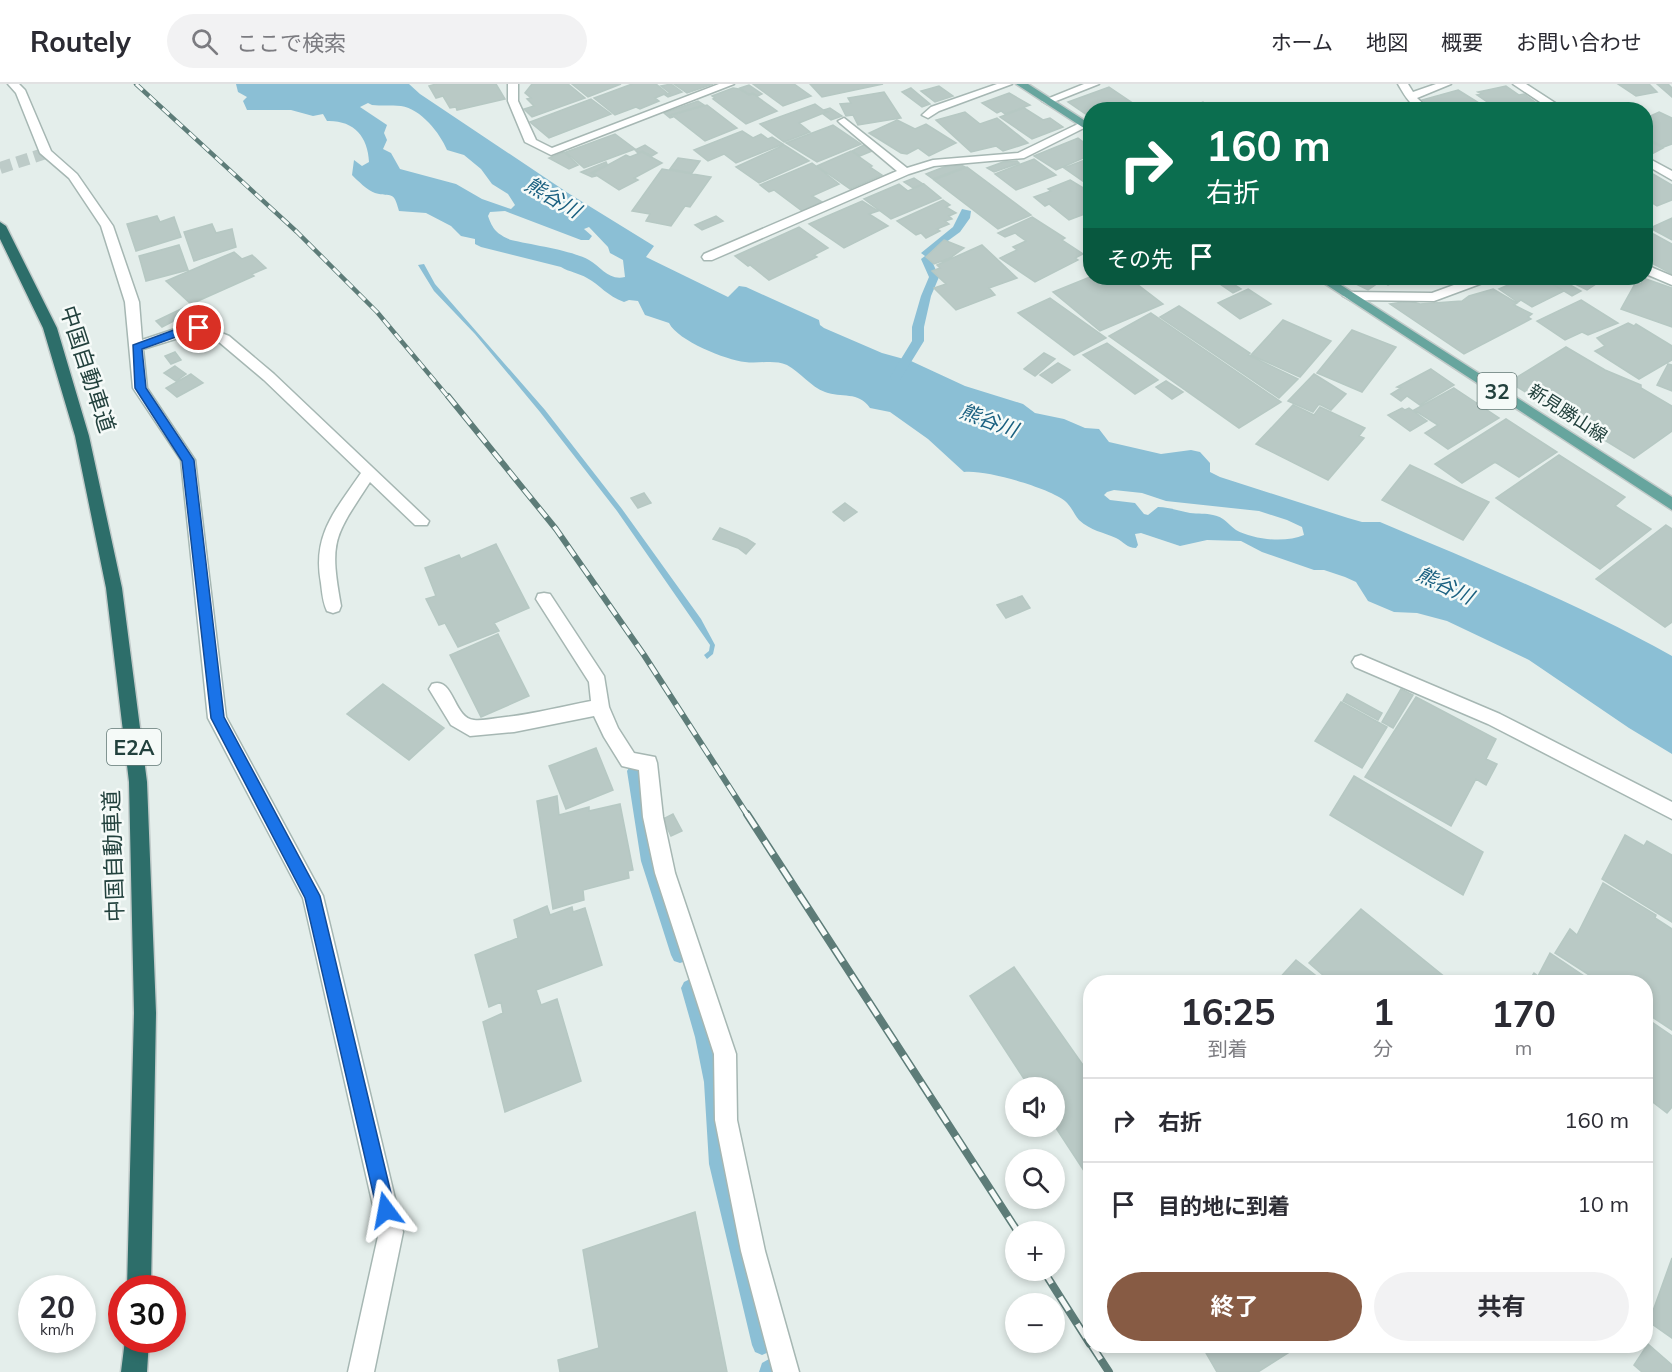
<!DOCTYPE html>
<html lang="ja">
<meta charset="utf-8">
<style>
:root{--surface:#fff;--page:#f2f2f3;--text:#2b2b33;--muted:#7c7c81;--line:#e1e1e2;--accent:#875b44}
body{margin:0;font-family:Mulish,"Noto Sans JP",sans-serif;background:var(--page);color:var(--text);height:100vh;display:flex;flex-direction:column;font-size:22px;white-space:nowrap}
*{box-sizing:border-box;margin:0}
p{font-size:20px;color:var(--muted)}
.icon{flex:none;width:33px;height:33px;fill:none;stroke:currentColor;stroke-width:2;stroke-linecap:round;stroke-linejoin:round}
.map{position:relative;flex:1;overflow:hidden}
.side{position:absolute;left:1083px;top:891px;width:570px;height:378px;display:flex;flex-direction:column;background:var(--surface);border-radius:24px;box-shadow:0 3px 9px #0003}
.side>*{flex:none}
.top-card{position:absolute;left:1083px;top:18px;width:570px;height:183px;border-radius:24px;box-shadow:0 3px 9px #0003;background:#0b6e4f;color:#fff;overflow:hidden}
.fabs{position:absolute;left:1005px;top:993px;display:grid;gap:12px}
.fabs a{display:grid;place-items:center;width:60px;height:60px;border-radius:50%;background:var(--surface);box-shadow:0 3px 9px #0003;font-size:30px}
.speed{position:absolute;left:18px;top:1191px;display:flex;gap:12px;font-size:30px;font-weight:700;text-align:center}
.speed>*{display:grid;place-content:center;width:78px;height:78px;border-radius:50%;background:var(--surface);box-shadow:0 3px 9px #0003;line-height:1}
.speed small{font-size:15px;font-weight:400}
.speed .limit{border:9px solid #d22;background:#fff;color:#111}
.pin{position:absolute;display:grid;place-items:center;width:51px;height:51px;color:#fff;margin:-26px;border:3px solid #fff;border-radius:50%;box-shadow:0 2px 6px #0007}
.me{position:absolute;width:66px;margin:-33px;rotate:347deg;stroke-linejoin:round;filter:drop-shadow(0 0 4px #0008)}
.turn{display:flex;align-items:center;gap:21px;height:126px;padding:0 24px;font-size:27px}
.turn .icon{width:78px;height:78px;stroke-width:2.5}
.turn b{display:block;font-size:42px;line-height:51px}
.then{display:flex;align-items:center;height:57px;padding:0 24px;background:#0003;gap:12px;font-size:22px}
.eta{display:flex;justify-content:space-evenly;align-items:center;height:102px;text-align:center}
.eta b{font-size:36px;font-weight:700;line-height:42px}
.cta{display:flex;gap:12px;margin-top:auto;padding:12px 24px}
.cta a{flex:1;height:69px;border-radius:36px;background:var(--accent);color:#fff;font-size:24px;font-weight:700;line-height:69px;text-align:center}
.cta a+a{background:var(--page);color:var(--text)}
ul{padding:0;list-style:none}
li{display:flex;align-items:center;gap:18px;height:84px;padding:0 24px;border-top:2px solid var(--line)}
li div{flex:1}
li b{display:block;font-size:22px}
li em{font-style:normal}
header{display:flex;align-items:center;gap:36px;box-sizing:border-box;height:84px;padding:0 30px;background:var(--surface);border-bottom:2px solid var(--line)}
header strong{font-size:28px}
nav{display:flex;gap:33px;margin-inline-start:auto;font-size:21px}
.search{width:420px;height:54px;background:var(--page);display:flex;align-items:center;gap:15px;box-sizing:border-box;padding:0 21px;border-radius:33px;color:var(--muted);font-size:22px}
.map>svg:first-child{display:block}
</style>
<header>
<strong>Routely</strong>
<div class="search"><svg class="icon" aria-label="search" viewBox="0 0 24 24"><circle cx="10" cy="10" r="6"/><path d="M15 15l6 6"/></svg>ここで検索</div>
<nav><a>ホーム</a><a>地図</a><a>概要</a><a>お問い合わせ</a></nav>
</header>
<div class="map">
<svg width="1672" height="1288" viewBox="0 0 1672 1288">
<rect width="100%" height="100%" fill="#e4eeeb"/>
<path fill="#8bbfd5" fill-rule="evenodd" d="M236 0H409L420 10 568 109 654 162 646 173 728 213 739 202 746 203 819 236 820 241 824 244 882 269 911 277 965 302 1023 320 1035 329 1064 335 1085 344 1099 345 1109 358 1161 370 1191 366 1200 368 1210 379V388L1220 393 1348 434 1362 438H1380C1479 480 1579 520 1672 572V670L1629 644 1529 576 1447 537 1417 529 1394 528 1368 517 1356 498 1345 493 1324 486H1314L1262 468 1241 457 1207 456 1180 462 1141 449 1135 450 1138 461 1136 464C1127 464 1124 458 1116 454 1103 448 1091 447 1079 436 1074 430 1071 422 1065 417 1050 404 984 385 964 388L928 355 890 328 870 324C859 307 841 314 825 308 811 303 800 288 787 281 773 275 760 280 745 278 726 276 678 257 669 239L645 231 638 217 629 216 624 218C607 212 600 201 587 194 579 189 569 188 561 183L481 163 475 160V155L461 152 451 142 426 129 399 127C393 105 392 114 375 109 368 107 357 96 352 91L354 76 362 82 369 78C368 52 353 36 327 37L323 30 313 32 291 26H247L243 17 247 13 238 8ZM368 19 372 21C381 22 391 21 401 22 421 25 440 49 447 66L464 71 481 85 492 100 508 110 515 121 511 125 482 115 456 100 400 85 391 69 383 65 387 56 384 49 387 41 360 23ZM505 127 581 156H589L592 152 584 145 589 143 608 163 610 169 623 176 625 193C609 197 601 183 589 176 571 166 532 161 511 156 497 150 493 146 488 132L490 128ZM1114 406 1142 409 1166 417 1259 427 1287 436 1302 443 1304 451C1286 459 1254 456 1236 446 1228 440 1224 433 1213 431 1206 429 1198 430 1190 429 1179 427 1169 423 1158 423L1148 431 1144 430 1135 419 1110 416 1104 411 1107 408Z
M424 180 435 200 545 326 622 425 701 535 715 561 713 570 707 575 704 571 709 567 710 561 617 427 540 328 475 250 434 207 418 181Z"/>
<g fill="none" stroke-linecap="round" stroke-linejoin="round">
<path fill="#8bbfd5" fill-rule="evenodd" d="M962 125 971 127 970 134 960 148 927 172 931 175 939 193 931 212 924 243V257L900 296H892L890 293 912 257V243L921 212 929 193 921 175 925 172 921 169 953 143Z
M635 680 640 682 643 687 657 777 689 871 686 877 680 879 674 877 671 871 641 777 627 687 630 682Z
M690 895 696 898 699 904 713 953 722 998 729 1080 772 1261 769 1268 762 1271 755 1268 752 1261 709 1080 704 998 695 953 681 904 684 898Z
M769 1275 776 1279 781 1288H759L762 1279Z"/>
</g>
<path fill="#b9c9c5" stroke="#b6c8c3" stroke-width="1.5" d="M436 0H496L505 15 457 26 456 23 450 24 443 12 436 14 429 2Z
M532 0H568L585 14 532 33 524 25 534 22 527 15 531 14 525 9Z
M572 0H621L588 13Z
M632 0H656L667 9 655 14 659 17 640 25 636 23 615 31 594 14Z
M671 0 682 8 668 13 665 11 670 9 661 2Z
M674 0H713L687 9Z
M753 0H794L811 12 783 22Z
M810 0H883L822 13Z
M1618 0H1649L1657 8 1636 12Z
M1657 0H1668L1672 4V13Z
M749 1 762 10 758 12 753 9 749 10 740 4Z
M939 2 953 12 935 18 921 7Z
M1506 2 1519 11 1524 10 1546 26H1499L1477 11 1482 10 1478 8Z
M1109 3 1143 26H1090V33L1068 18Z
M733 4 739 5 749 11 753 10 777 27 746 40 713 15 715 14 712 12Z
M911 4 930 20 922 23 902 8Z
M1458 6 1484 22 1478 23 1481 26H1437L1422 16Z
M884 8 901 34 858 41 853 31 846 32 840 20 851 19 848 14Z
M1009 9 1030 21 1005 30 1001 27 997 29 982 19Z
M591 15 611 30 549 54 530 38Z
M698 17 704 21 670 31 673 33 670 34 664 29Z
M1203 18 1212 24 1222 20 1231 26H1184Z
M815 20 826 28 799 39 810 48 784 58 760 40Z
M707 21 737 44 705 57 672 31Z
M830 24 842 32 831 36 823 30 828 28 824 26Z
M1024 24 1043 36 1050 34 1063 43 1032 55 1000 33Z
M965 28 980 40 997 34 1028 59 1003 67 996 62 971 68 936 36Z
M1659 28 1672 34V60L1664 63 1646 54V34Z
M897 36 915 45 926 40 956 59 929 72 918 64 907 70 901 69 869 49Z
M833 41 861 60 817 78 786 59Z
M742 47 753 54 761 50 768 55 772 53 783 60 736 79 724 70 708 77 694 66Z
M615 50 635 65 584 84 566 68Z
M1078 54 1090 63V71L1056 86 1034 72Z
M1646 55 1663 64 1650 71 1646 69Z
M645 61 657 69 652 72 642 67 638 69 635 66Z
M784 61 809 77 759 99 736 83Z
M864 61 872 67 860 72 852 67Z
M851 67 872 82 870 83 882 91 850 105 817 82Z
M564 68 578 81 569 85 549 74Z
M642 68 662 79 634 94 638 96 619 106 593 89 626 71 630 73Z
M678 74 700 77 692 89 670 85Z
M1090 74V102L1064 84Z
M1034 75 1056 91 1016 106 995 90Z
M1017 77 1019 79 994 88 987 84 1003 78Z
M606 78 607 80 591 89 596 92 592 93 581 88Z
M812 79 839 100 812 112 822 118 802 127 774 106 769 108 760 101Z
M961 81 965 83 933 95 926 90 944 83Z
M967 83 1031 131 998 145 934 96Z
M662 85 711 93 690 123 685 122 671 142 646 137 650 130 632 127Z
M1646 86 1672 101V116L1657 122 1646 115Z
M914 94 923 100 913 104 904 98Z
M1070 96 1090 108V117L1086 118 1090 121V128L1069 136 1049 120 1045 122 1034 113 1051 107 1048 105Z
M899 100 908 107 924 100 941 114 891 135 864 115Z
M943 116 950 121 946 123 956 129 949 132 952 135 945 137 949 140 937 145 940 147 926 154 921 149 916 151 897 137Z
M862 117 878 127 869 130 888 142 844 164 809 140Z
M157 132 160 138 174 133 181 153 136 167 127 140Z
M716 132 723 137 702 146 695 141Z
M1032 133 1065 154 1062 156 1083 170 1075 174 1078 176 1035 198 1000 174 1017 166 1013 163 1026 157 1015 149 1005 153 998 149Z
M1672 134V156L1650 144Z
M212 140 216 149 232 145 236 163 194 177 184 148Z
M799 143 828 164 814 171 817 173 769 196 750 181 748 182 735 172Z
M1646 146 1672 160V190L1646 176Z
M944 156 964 164 950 174 934 180 926 173Z
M179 161 188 186 146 197 139 172Z
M982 161 1017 194 989 204 995 211 956 226 934 204 946 200 932 187 940 184 937 181Z
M234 168 242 175 252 171 266 184 252 190 254 192 191 220 166 197Z
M1090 193 1129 194 1163 220 1100 247 1053 208Z
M1224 194 1241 205 1233 209 1217 198Z
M1344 194H1407L1388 201 1381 197 1368 206Z
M1524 194H1542L1564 207 1532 223 1521 216 1518 218 1499 205Z
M1552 194H1558L1581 207 1572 212 1546 196Z
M1563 194H1605L1587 206Z
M1643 194 1672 204V243L1621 225 1636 198 1641 200Z
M1248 205 1271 220 1240 235 1218 219Z
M1493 205 1517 219 1514 221 1532 230 1528 233 1531 235 1464 270 1390 220 1410 217 1420 220 1462 217 1469 212Z
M1050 214 1106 254 1074 271 1018 229Z
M1581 216 1618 239 1588 251 1582 248 1565 256 1537 237Z
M1179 222 1250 269 1248 271 1298 295 1279 314 1160 233Z
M185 223 193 227 162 243 156 237Z
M1151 229 1281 318 1239 344 1109 252Z
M1283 236 1331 257 1300 293 1251 271Z
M1628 239 1634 242 1636 240 1672 262V276L1639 295 1595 267 1605 262 1597 254Z
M1352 246 1396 263 1362 308 1317 289Z
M1107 259 1158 296 1135 310 1083 271Z
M1566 263 1605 286 1641 301V304L1672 322V347L1634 374 1509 298Z
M175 268 181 276 171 280 165 272Z
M1044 269 1055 275 1035 292 1024 285Z
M1058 279 1070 286 1052 299 1040 291Z
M1668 280 1672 281V307L1657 301Z
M175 282 186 290 176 297 164 289Z
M1431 285 1454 301 1420 321 1407 312 1401 317 1391 310 1401 304 1397 303Z
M191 290 203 299 177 313 166 304Z
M1314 290 1346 310 1331 326 1319 320 1313 328 1288 317Z
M1166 297 1183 308 1172 315 1156 303Z
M1454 304 1499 334 1448 365 1425 349 1438 341 1414 326Z
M1293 321 1314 331 1320 323 1365 344 1359 352 1364 354 1328 396 1256 360Z
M1402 324 1405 326 1409 324 1427 337 1410 347 1388 331Z
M1506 335 1557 368 1519 393 1495 378 1462 399 1435 380Z
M1559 371 1625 413 1615 422 1651 445 1600 485 1496 414Z
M1410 381 1489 418 1463 456 1382 416Z
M644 409 651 419 638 424 631 414Z
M845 419 857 428 844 437 833 428Z
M1666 441 1672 445V538L1665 543 1596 495Z
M720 444 747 455 755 460 746 470 738 464 713 455Z
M496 460 529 524 494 539 499 547 458 563 445 539 439 541 426 515 436 512 425 484 459 471 461 475Z
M1022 512 1030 524 1006 534 997 521Z
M498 550 529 612 481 633 450 571Z
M383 600 444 644 409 676 347 630Z
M1401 605 1413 611 1393 644 1382 638Z
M1347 610 1382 629 1378 636 1343 617Z
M1416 613 1496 655 1486 675 1497 680 1486 701 1476 695 1451 742 1365 693Z
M1341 618 1387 643 1362 684 1315 657Z
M596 664 613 706 566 725 549 682Z
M1354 692 1483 768 1463 811 1330 731Z
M557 712 559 731 589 723V727L620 720 633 786 628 787 629 794 583 806 584 816 553 825 537 717Z
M673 730 682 747 671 752 663 735Z
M1625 751 1644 762 1647 757 1672 771V838L1602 795Z
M1603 799 1656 831 1655 834 1672 845V946L1646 929V898H1600L1555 869 1570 845 1577 851Z
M547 822 550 831 572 823 573 828 585 824 602 881 536 906 541 921 557 915 581 997 505 1028 483 938 503 929 501 918 489 923 475 871 518 854 514 836Z
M1361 825 1451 898H1331L1309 879Z
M1550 869 1593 898H1528L1534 889 1538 892Z
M1296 876 1324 898H1276Z
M1014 883 1090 991V1096L1054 1041V1004H1030L970 912Z
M1646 934 1672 952V1023L1667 1029 1646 1013Z
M695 1128 727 1288H560L558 1276 599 1264 583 1166Z
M1672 1174V1254L1649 1238Z
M1648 1260 1672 1281V1288H1642L1634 1281Z
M1202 1262H1299L1258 1288H1217Z"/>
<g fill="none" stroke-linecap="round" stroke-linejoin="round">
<path stroke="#bdcbc8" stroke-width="12" stroke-dasharray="12 6" stroke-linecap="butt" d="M0 84 46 69"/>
<defs>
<path id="minor" d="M8 0H19L25 6 51 67 77 90 113 142 139 218 142 256 181 243 199 240 229 252 274 290 429 437 427 441H415L370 398C334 453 329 456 341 522L339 527 333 529 327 527C323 519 322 508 321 499 312 451 335 427 361 389L264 296 219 258 198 248 143 265 147 304 195 376 226 633 323 812 403 1148 374 1288H348L379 1148 303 814 208 634 181 376 133 304 125 218 101 142 69 94 40 69 16 9Z
M508 0H518V17L536 56 552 64 719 0H734L551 71 525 58 508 17Z
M997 0H1012L939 27 928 34 922 31 931 23Z
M1084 0H1099L1051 19 1047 20 1042 17Z
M1398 0H1408L1413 8 1436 0H1451L1417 14 1430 26C1412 26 1407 15 1398 0Z
M1513 0H1526L1566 26H1552Z
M844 34 907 84 933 76 1018 69 1080 39 1084 38 1090 41 1024 74 934 82 909 90 712 176H704L702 173 704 170 897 87 840 39 838 37Z
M1646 73 1672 87V96L1646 81Z
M1646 181 1672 192V201L1646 190Z
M1473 194H1489L1488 197 1434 217 1350 216 1343 212 1350 208 1432 209Z
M544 509 550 510 604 592 609 623 618 644 634 669 655 673 657 679 663 733 675 789 736 970 737 1036 765 1167 799 1288H773L741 1167 715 1036 714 970 655 789 643 733 639 686 622 682 604 653 594 632 514 648 470 652 451 641 429 605 432 600C454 592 453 634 474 636 481 637 490 635 498 634 529 631 560 623 591 617L589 598 536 515 538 510Z
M1361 571 1500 630 1672 718V735L1488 640 1355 583 1352 578 1355 573Z"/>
<path id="major" d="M1016 0H1028L1090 40V48Z
M1316 194H1330L1672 413V426Z"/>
<path id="highway" d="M0 138 6 142 57 244 89 352 122 504 147 698 156 929 151 1204H127L134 929 129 698 106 504 75 352 43 244 0 155Z
M125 1256H149L147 1288H121Z"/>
</defs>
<use href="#minor" stroke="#a6b7b3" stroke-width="3"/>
<use href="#major" stroke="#c1cac9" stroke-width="3"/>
<use href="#highway" stroke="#c1cac9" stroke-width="3"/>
<use href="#minor" fill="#fff" fill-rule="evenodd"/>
<use href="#major" fill="#67a59e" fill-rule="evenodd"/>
<use href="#highway" fill="#2d6e6a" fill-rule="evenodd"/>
<defs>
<path id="rail-far2" d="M136 0 297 148 377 228 449 314"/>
<path id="rail-far1" d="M448 312 556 445 644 571 748 732"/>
<path id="rail" d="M747 730 1018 1148
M1043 1186 1090 1260
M1092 1262 1109 1288"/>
</defs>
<use href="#rail-far2" stroke="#5d7c78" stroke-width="4.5"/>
<use href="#rail-far1" stroke="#5d7c78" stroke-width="6"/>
<use href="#rail" stroke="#5d7c78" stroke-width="8"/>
<use href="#rail-far2" stroke="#f5faf8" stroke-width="3" stroke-dasharray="9" stroke-linecap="butt"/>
<use href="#rail-far1" stroke="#f5faf8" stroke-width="4" stroke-dasharray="12" stroke-linecap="butt"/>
<use href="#rail" stroke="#f5faf8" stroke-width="5" stroke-dasharray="16" stroke-linecap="butt"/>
</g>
<path fill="#1a73e8" stroke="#114b97" stroke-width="1.5" d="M199 241 204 244 203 247 187 249 142 265 146 304 194 376 224 633 320 812 395 1126 392 1132 386 1135 380 1132 377 1126 305 814 211 634 182 377 135 304 133 261 182 243Z"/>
<g text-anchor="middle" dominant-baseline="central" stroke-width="5" stroke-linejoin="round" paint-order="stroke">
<g font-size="18" fill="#22413d" stroke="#f5faf8">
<text transform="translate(1568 329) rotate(33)">新見勝山線</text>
</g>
<g font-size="20" font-style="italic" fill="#1a6080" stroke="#f5faf8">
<text transform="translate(553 113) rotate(30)">熊谷川</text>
<text transform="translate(989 336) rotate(20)">熊谷川</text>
<text transform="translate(1445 501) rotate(25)">熊谷川</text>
</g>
<g fill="#f5faf8" stroke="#617875" stroke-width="1.5">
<rect x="1477.5" y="289" width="39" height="36" rx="4.5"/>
<rect x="107" y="645" width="54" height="36" rx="4.5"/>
</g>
<g font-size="21" font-weight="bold" fill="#22413d">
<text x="1497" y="307">32</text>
<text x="134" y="663">E2A</text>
</g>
<g font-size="22" fill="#22413d" stroke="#f5faf8">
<text transform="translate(88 285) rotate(72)">中国自動車道</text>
<text transform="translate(113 772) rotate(-92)">中国自動車道</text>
</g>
</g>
</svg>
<div class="fabs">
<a><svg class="icon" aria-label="sound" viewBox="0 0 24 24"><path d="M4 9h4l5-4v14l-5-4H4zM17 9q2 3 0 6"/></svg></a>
<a><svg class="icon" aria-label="search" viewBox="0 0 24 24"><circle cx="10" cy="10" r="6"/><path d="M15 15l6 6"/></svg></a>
<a>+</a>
<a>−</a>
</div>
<div class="speed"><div>20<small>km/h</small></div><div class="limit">30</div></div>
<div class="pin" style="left:199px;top:244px;background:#d93025"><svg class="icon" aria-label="arrive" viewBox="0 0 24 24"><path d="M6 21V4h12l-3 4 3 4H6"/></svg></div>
<svg class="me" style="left:386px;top:1126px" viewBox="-20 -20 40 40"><path d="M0-17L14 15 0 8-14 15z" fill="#1a73e8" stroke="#fff" stroke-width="4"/></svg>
<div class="top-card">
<div class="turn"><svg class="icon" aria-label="right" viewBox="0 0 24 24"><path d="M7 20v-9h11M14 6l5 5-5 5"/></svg><div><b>160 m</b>右折</div></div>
<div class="then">その先<svg class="icon" aria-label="arrive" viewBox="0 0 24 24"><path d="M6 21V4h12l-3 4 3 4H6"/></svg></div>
</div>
<section class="side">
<div class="eta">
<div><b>16:25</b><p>到着</p></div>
<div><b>1</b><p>分</p></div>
<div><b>170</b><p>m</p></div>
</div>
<ul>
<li><svg class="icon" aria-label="right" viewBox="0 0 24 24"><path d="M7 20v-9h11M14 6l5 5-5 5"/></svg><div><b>右折</b></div><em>160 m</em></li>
<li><svg class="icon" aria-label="arrive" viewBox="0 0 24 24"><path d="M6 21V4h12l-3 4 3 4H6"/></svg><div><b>目的地に到着</b></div><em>10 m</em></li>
</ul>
<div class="cta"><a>終了</a><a>共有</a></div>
</section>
</div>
